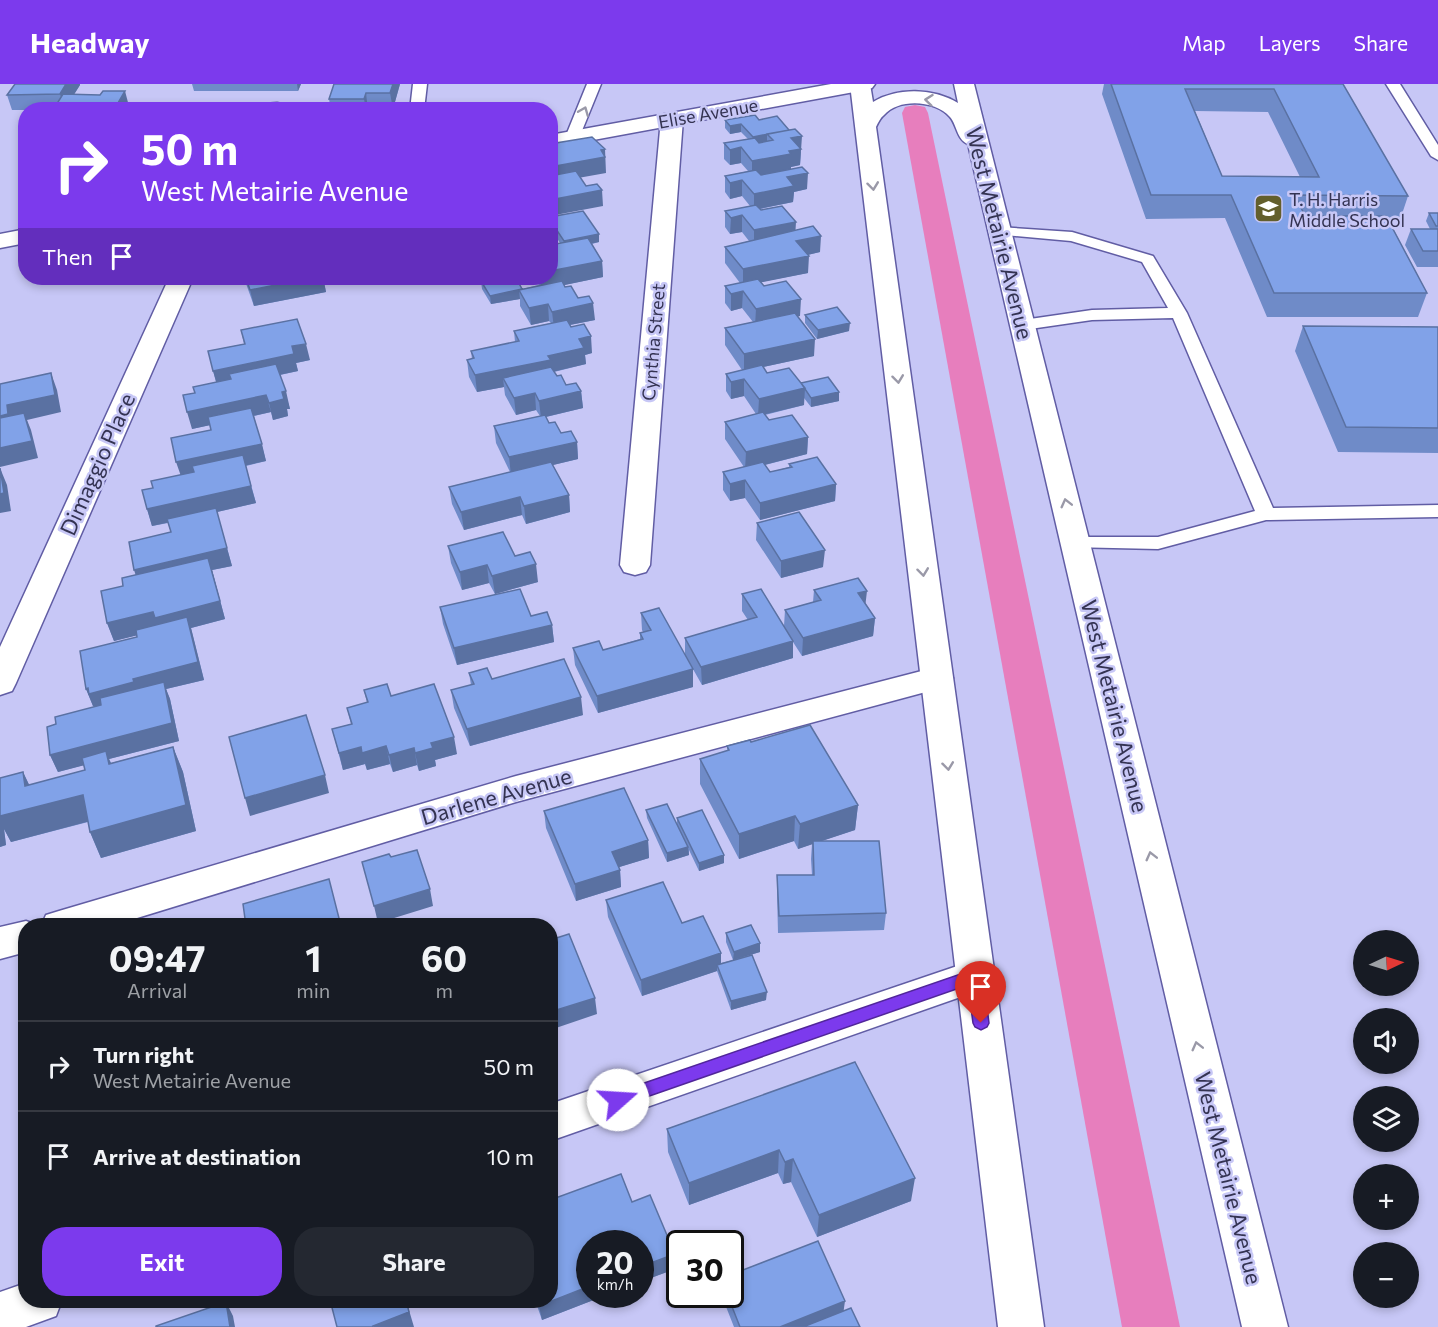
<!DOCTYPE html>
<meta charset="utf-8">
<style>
:root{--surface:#171b24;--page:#242831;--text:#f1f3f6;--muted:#9ea1a6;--line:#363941;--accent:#7c3aed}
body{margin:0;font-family:Commissioner,sans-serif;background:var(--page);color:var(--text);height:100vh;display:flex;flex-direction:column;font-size:22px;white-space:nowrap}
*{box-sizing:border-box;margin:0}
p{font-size:20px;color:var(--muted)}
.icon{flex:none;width:33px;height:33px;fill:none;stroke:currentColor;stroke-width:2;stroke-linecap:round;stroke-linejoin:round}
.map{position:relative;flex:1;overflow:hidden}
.sheet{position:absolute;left:18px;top:834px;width:540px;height:390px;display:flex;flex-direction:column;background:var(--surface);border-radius:24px;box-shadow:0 3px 9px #0003}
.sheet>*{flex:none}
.top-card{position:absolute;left:18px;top:18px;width:540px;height:183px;border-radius:24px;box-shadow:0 3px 9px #0003;background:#7c3aed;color:#fff;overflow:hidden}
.needle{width:39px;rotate:86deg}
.tools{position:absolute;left:1353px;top:846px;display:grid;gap:12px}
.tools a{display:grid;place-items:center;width:66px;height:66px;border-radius:50%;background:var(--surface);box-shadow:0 3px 9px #0003;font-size:30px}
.speed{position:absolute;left:576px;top:1146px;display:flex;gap:12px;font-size:30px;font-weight:700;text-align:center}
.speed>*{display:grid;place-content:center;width:78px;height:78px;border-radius:50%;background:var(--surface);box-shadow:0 3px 9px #0003;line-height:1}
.speed small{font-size:15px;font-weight:400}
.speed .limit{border:3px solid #111;border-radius:9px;background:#fff;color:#111}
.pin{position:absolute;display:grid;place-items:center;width:51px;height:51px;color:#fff;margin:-62px -26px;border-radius:50% 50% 50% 0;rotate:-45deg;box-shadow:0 0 6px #0007}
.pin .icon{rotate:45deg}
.me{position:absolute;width:66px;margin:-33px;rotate:71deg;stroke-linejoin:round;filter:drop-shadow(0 0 4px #0008)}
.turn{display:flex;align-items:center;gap:21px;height:126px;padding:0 24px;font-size:27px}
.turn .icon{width:78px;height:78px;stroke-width:2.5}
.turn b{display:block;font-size:42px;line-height:51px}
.then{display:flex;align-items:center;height:57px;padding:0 24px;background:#0003;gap:12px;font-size:22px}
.eta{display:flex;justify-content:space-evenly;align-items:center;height:102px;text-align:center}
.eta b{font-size:36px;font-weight:700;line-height:42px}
.button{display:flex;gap:12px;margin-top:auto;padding:12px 24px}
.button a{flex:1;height:69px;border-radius:24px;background:var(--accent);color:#fff;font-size:24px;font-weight:700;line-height:69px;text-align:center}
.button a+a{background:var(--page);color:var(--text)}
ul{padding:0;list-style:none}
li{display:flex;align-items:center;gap:18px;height:90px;padding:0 24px;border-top:2px solid var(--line)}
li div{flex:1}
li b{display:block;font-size:22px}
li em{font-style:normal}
header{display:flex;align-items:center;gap:36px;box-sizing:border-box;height:84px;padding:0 30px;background:var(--accent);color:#fff}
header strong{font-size:28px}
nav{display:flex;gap:33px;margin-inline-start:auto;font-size:21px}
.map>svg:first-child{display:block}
</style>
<header>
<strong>Headway</strong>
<nav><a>Map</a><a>Layers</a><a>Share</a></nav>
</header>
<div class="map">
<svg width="1438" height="1243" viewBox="0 0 1438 1243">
<rect width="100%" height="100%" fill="#c7c7f6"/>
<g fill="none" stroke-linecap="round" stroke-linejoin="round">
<path fill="#e77ebd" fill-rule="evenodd" d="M915 21 925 23 928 29 1180 1243H1122L902 29 905 23Z"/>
<defs>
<path id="service" d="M413 0H427L424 26H410Z
M587 0H601L579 54 577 57H567L565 54Z
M1386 0H1400L1438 61V76L1431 72Z
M277 19 282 20 284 23 282 26H229L235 22Z
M999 143 1072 148 1153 172 1187 229 1273 424 1438 421V433L1266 436 1158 465 1068 463 1066 459 1068 455 1075 453H1158L1255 427 1173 234 1092 236 1023 246 1015 241 1023 236 1092 226 1168 224 1142 178 1071 157 994 150 992 147 994 144Z"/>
<path id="minor" d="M672 29 680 30 683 35 650 481 646 488 635 491 624 488 620 481 661 35 664 30Z
M169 194H193L16 599 12 607 0 611V563Z
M937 583 948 586 953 594 948 602 516 718 111 842H41L46 831 59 827 516 692Z
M26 837 40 842H26V868L0 875V843Z
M975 876 989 881 994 892 989 903 550 1057V1020Z
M26 1199V1216H62L56 1232 26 1243H0V1208Z"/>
<path id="tertiary" d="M831 0H875L872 4 865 6 550 64V51Z
M26 145V159L0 164V150Z"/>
<path id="secondary" d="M850 0H870L873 18C897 3 934 4 958 19L954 0H974L1288 1243H1242L968 60C957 56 957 41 950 33 935 16 899 14 884 31 880 34 878 39 876 43L1044 1243H998Z"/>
</defs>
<use href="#service" stroke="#615da4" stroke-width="3"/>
<use href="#minor" stroke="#615da4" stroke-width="3"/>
<use href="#tertiary" stroke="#615da4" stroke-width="3"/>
<use href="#secondary" stroke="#615da4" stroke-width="3"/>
<use href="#service" fill="#fff" fill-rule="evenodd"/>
<use href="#minor" fill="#fff" fill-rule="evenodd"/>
<use href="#tertiary" fill="#fff" fill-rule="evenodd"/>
<use href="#secondary" fill="#fff" fill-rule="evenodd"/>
</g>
<path fill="#6f8bc8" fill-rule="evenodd" d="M192 0H301L298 7H194Z
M334 0H400L393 25 331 26 329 15Z
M1104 0H1343L1408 112 1400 136 1388 135 1427 209 1418 233H1267L1225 134 1146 135 1102 10ZM1195 27 1268 28 1300 93 1222 92Z
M80 1 74 10 130 26H12L7 11Z
M725 36H759L801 68 800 81 791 83V85L807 105 794 108 793 118 760 125 795 146 820 168 807 171 808 189 761 198 764 202 800 232H797L814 272 763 283 767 289 801 299 839 308V317L811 323 804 314V321L765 331 769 336 808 353 807 370 765 381 770 388 789 383V380L836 400 835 417 760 436 745 414 730 417 723 406V388L744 383 725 355V338L756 330 744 312 731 315 726 307V290L742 286 725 261V244L753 238 742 224 731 227 725 219V202L740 199 725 179V163L749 157 742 148 730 150 725 143V127L750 122 742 112 730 115 725 108V92L748 87 741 79 730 81 724 75V59L748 55 741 48 730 50 725 44Z
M1429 129H1438V183H1417L1405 161 1411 145H1430L1426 137Z
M550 133 599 150V158L592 160 602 177 603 193 564 201 578 214 595 236 570 241 592 269 585 271 586 280 554 288 557 292 566 301 581 307 583 324 546 333 549 339 561 349 577 358 578 375 553 381 569 411 570 428 526 440 522 431 464 446 452 420 449 403 510 388 496 359 494 342 540 332 536 326 516 331 505 311 504 303 477 308 469 293 467 276 472 275 471 267 515 258 514 247 551 239 549 237 531 241 520 222V215L491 220 482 205 481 197 522 205 539 201 535 194H550L560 159 550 143Z
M244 194H338L339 195 324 198 326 208 254 222Z
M805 231 849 247 817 255 805 239Z
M1303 242 1438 243V369L1338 368 1295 267Z
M241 246 310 276 296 279 298 287 280 291 290 325H287L288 332 273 336 271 328 254 332 266 377 246 382 256 419 217 428 232 482 212 486 225 535 191 544 204 596 166 605 170 615 179 657 109 675 111 679 173 663 183 688 196 747 101 774 90 748 88 738 11 758 4 745 6 761 0 763V694L23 688 29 701 85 686 84 681 58 688 50 671 56 640 94 623 93 622 86 605 137 553V551L114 557 107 539 123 502 136 491 171 448 168 439 152 442 147 425 153 404 180 391 211 346 210 341 192 345 195 309 216 298 208 267 244 260Z
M757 439 823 483 781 494 756 456Z
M448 462 515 472 538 498 495 510 489 499 462 506 451 479Z
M814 506 866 520 875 534 873 552 802 572 793 558V574L702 601 685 571V554L748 536 742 527V510L784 542 785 526 813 518Z
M440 523 531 532 552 541 554 558 457 581 443 540Z
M641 529 693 585V603L598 629 575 581 573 564 603 566 640 555V549L643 548 642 546Z
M469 589 492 595 583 631 470 662 454 624 451 606 471 601Z
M364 606 391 612 457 670 435 676 436 682 419 687 417 681 393 688 390 680 367 686 365 680 343 686 332 645 351 640 347 624 367 619Z
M751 658 858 721 855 746 821 757 886 829 884 846 778 849 777 808V791H812L811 775 812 760 798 765 794 757 739 775 700 700V675L727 667V662Z
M646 726 677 740V734L724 771V779L699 787 689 766V771L667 778 647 734Z
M544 727 648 756 649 774 619 783 620 786 621 803 576 817 546 744Z
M606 816 682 839 721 869V879L733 876 726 858V849L760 859V868L743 873 766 916 731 926 717 887 642 912 608 833Z
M855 978 911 1117 817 1153 791 1098 783 1100 778 1089 689 1121 668 1068 667 1045Z
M632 1118 675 1185 640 1198V1160L590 1210H609L542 1236 535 1216H550Z
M721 1210H730L844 1226 860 1243H734Z"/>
<path fill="#5a71a2" d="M66 0H80V1L65 25 60 10Z
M297 0H301L298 7Z
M393 0H400L393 25 390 9Z
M125 7 130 26H114Z
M366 9 368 26H366L364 15Z
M741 40V48L730 50V42Z
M767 50V58L753 61V53Z
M802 52 800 81 791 83V85L752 93V77L791 54Z
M741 63V79L730 81V66Z
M605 65 606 89 550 99V83Z
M808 89 807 105 794 108 793 118 754 126V110L787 93Z
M742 96V112L730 115V99Z
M602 106 603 122 550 132V116Z
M742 131V148L730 150 731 134Z
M796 138 795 154 754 162V146Z
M599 150V158L564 165V157Z
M821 152 820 168 795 174 796 157Z
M809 172 808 189 743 202V185Z
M602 177 603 193 541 206 540 194H550V187Z
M311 194H338L339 195 324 198 326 208 254 222 250 206Z
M519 206 520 215 491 220 490 212Z
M743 207 742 224 731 227V210Z
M801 215 800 232 755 242 756 225Z
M593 219 595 236 554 244 552 228Z
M548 220 549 237 531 241 529 224Z
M850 239 849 247 817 255 818 246Z
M591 252 592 269 585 271 586 280 552 288 503 294 504 303 477 308 475 291 548 272 579 255Z
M815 255 814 272 744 287V270Z
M306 260 310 276 296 279 298 287 218 304 213 287 292 262Z
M51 289 57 306 61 328 27 336 31 346 38 374 0 383V332L7 321Z
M744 295V312L731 315V298Z
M805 304 804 321 758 332 759 315Z
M286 307 290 325H287L288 332 273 336 269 319 282 308Z
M581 307 583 324 541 334 539 317Z
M839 308V317L811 323V314Z
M535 309 536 326 516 331 514 314Z
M266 311 271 328 192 345 187 328Z
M808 353 807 370 745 386 746 368Z
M577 358 578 375 511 391 509 373Z
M262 360 266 377 182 395 176 378Z
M0 384 7 401 11 427 0 429Z
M745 396V414L730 417V400Z
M836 400 835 417 760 436V419Z
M251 402 256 419 217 428 232 482 212 486 225 535 191 544 204 596 166 605 170 615 179 657 109 675 117 692 109 680 108 675 58 688 50 671 96 627 94 622H93L86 605 133 595 159 546 114 557 107 539 153 528 220 517 140 504 134 486 217 428 152 442 147 425Z
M569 411 570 428 526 440 524 422Z
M520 413 522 431 464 446 461 428Z
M825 466 823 483 781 494V477Z
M536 480 538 498 495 510 492 492Z
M487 481 489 499 462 506 460 488Z
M867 507 865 524 858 509Z
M875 534 873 552 802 572 803 554Z
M552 541 554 558 457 581 454 564Z
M793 557V574L702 601 701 583Z
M693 585V603L598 629 597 612Z
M581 613 583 631 470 662 467 645Z
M454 653 457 670 435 676 436 682 419 687 415 669 431 659Z
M386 662 390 680 367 686 362 669Z
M173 663 183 688 196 747 101 774 90 748Z
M361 663 365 680 343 686 339 669Z
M414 664 417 681 393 688 389 671Z
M23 688 35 713 83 711 94 736 11 758 4 745 6 761 0 763V718L25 702Z
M325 691 329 709 250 732 245 714Z
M858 721 855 746 798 765 800 740Z
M795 732 794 757 739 775V750Z
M648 756 649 774 613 785 612 768Z
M688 763 689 771 667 778V769Z
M724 771V779L699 787V779Z
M620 786 621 803 576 817 575 800Z
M430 805 433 822 378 839 374 822Z
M760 859V868L733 876 734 868Z
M721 869V885L717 881V887L642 912 641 896Z
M767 908 766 916 731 926V917Z
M595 914 597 930 550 946V928Z
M779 1066 778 1089 689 1121V1099Z
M793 1075 791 1098 783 1100 785 1078Z
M915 1094 911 1117 817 1153 819 1131Z
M675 1170V1185L640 1198V1183Z
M590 1202V1210H609L542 1236 539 1222Z
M406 1216 414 1243H374L373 1242Z
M845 1217 843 1231 815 1243H780Z
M226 1218 233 1232 235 1243H230Z"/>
<path fill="#81a2e8" stroke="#5a71a2" stroke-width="1.5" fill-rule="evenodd" d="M15 0H66L60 10 7 11Z
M334 0H393L390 9H366L364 15H329Z
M1111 0H1343L1408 112 1295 111 1305 132H1386L1427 209H1274L1231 111H1151ZM1185 5H1274L1319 93 1222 92Z
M103 7H125L114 26H53L63 10 100 11Z
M341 19H373L371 26H338Z
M755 31 759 36 777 32 789 46 753 53 741 40 730 42 725 36Z
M795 45 802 52 791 54 801 65 789 67 791 70 752 77 741 63 730 66 724 59 755 54 759 59 773 56 767 50Z
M592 53 605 65 601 66 605 73 550 83V60Z
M802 83 808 89 787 93 794 102 754 110 742 96 730 99 725 92 756 86 761 91Z
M576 87 586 102 597 100 602 106 550 116V92Z
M756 121 761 126 782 122 796 138 754 146 742 131 731 134 725 127Z
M583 127 599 150 564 157 550 136V133Z
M1429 129H1438V142H1436Z
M813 142 821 152 796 157 809 172 743 185 725 163Z
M1411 145H1438V167H1423Z
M588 154 602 177 550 187V161Z
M246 194H311L250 206Z
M496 194H516L522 205 490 212 481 197Z
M758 195 764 202 786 197 801 215 756 225 743 207 731 210 725 202Z
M562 197 565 203 571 202 578 214 589 212 593 219 552 228 548 220 529 224 519 206Z
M837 223 850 239 818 246 805 231Z
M795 229 815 255 744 270 725 244Z
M297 235 306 260 292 262 294 270 213 287 208 267 245 260 241 246Z
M567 236 571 243 584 240 591 252 579 255 584 264 548 272 551 276 475 291 467 276 474 274 471 267 519 257 514 247Z
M1303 242 1438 243V344L1346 343Z
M276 280 286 307 282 308 284 315 269 319 266 311 187 328 183 311 195 309 193 303 231 295 229 290Z
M762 281 767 289 789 284 805 304 759 315 744 295 731 298 726 290Z
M551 283 557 292 561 291 566 301 576 299 581 307 539 317 535 309 514 314 503 294Z
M51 289 55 311 7 321 8 330 0 332V300Z
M828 293 839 308 811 314 801 299Z
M251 324 262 360 176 378 171 354 211 346 208 333Z
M763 328 769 336 792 331 808 353 746 368 725 338Z
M24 329 32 357 0 364V334Z
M545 331 549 339 555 338 561 349 571 347 577 358 509 373 494 342Z
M243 371 251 402 147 425 142 406 153 404 151 397 194 388 192 382Z
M817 373 836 400 760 419 745 396 730 400 723 388 763 378 770 388 792 383 789 380Z
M551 378 569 411 524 422 520 413 461 428 449 403Z
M0 384 4 409 0 410Z
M216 424 227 464 134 486 129 458 171 448 167 435Z
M799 428 825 466 781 477 757 439Z
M503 448 515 472 530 468 536 480 492 492 487 481 460 488 448 462Z
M208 474 220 517 155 534 153 528 107 539 101 507 123 502 122 494Z
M858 494 867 507 858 509 875 534 803 554 785 526 821 516 814 506Z
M520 505 531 532 547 528 552 541 454 564 440 523Z
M761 505 793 557 701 583 685 554 757 533 742 510Z
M659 524 693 585 597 612 573 564 599 557 603 566 643 555 640 549 651 546 641 529Z
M187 533 198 578 133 595 134 598 89 610 88 604 86 605 80 567 137 553 136 546Z
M564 575 581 613 467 645 451 606 474 600 469 589 487 584 492 595Z
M164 598 172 639 50 671 47 643 56 640 55 633 101 621 100 614Z
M387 600 391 612 434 600 454 653 431 659 433 664 415 669 414 664 389 671 386 662 362 669 361 663 339 669 332 645 352 640 347 624 368 618 364 606Z
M306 631 325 691 245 714 229 653Z
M810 641 858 721 800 740 795 732 739 750 700 675 729 666 727 662 750 656 751 658Z
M173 663 186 721 90 748 83 711 0 732V694L23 688 25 702 85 686 82 674 106 667 109 680Z
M624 704 648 756 612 768 620 786 575 800 544 727Z
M667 720 688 763 667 769 646 726Z
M702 726 724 771 699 779 677 734Z
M813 757H879L886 829 779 832 777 791H814Z
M417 766 430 805 374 822 362 778 389 770 391 773Z
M329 795 341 842H246L243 820Z
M663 798 682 839 703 832 721 869 641 896 606 816Z
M751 841 760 859 734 868 726 849Z
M569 850 595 914 550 928V856Z
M752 871 767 908 731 917 717 881Z
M855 978 915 1094 819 1131 793 1075 785 1078 779 1066 689 1099 667 1045Z
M621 1090 632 1118 650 1111 675 1170 640 1183V1160H590V1202L539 1222 537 1216H550V1116Z
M818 1157 845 1217 780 1243H740L727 1210H730V1191Z
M330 1216H406L409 1228 373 1242 374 1243H337Z
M226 1218 230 1243H156V1242Z
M851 1224 860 1243H803Z"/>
<defs><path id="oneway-chevron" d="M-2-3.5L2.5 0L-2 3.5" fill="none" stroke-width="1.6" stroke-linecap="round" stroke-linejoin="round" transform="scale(1.5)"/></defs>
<g stroke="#9a99a8">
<use href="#oneway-chevron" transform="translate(929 16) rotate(-174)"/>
<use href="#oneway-chevron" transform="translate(584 27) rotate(-68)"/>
<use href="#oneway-chevron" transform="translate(873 102) rotate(83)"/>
<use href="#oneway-chevron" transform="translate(898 295) rotate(83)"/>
<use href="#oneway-chevron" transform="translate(1066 419) rotate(-104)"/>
<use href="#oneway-chevron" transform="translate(923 488) rotate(83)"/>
<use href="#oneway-chevron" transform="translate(948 682) rotate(83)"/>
<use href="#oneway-chevron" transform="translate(1151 772) rotate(-104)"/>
<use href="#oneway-chevron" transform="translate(1197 962) rotate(-104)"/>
</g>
<path fill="#7c3aed" stroke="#51269a" stroke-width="1.5" d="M975 885 980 887 983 892 989 939 987 943 981 946 975 943 973 939 968 901 618 1023 612 1021 609 1016 612 1010 618 1008Z"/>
<defs>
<symbol id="school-square" viewBox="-11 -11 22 22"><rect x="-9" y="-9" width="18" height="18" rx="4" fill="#635f2c" stroke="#c7c7f6"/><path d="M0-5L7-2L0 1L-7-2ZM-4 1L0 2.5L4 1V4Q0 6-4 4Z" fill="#fff"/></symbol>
</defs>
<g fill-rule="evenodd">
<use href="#school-square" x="1252" y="108" width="33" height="33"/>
</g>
<g text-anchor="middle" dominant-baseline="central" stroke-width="5" stroke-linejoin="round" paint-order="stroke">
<g font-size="18" fill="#343352" stroke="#c7c7f6">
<text transform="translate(708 29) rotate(-10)">Elise Avenue</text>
<text transform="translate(653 258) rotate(-85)">Cynthia Street</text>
</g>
<g font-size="18" fill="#343352" stroke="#c7c7f6" text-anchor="start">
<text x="1289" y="115">T. H. Harris<tspan x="1289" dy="21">Middle School</tspan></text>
</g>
<g font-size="22" fill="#343352" stroke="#c7c7f6">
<text transform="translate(1000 149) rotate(76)">West Metairie Avenue</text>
<text transform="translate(97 380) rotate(-66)">Dimaggio Place</text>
<text transform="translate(1115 622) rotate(76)">West Metairie Avenue</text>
<text transform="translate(496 712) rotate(-16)">Darlene Avenue</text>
<text transform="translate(1229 1094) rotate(76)">West Metairie Avenue</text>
</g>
</g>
</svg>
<div class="tools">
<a><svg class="needle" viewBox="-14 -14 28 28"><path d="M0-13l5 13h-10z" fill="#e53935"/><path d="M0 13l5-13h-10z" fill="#9ea1a6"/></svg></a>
<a><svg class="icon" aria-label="sound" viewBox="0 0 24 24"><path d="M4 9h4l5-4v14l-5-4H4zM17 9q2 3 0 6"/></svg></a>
<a><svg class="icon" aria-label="layers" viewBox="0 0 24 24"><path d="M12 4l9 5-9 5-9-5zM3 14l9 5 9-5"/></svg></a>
<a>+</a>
<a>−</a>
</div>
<div class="speed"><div>20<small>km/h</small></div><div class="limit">30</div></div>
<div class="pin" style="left:981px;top:939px;background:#d93025"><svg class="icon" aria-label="arrive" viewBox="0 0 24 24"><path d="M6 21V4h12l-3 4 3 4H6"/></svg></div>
<svg class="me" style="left:618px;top:1016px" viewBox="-20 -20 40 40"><circle r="19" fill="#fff"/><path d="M0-13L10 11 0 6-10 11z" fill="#7c3aed"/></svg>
<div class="top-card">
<div class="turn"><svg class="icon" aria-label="right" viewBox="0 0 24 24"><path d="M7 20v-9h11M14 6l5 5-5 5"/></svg><div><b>50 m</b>West Metairie Avenue</div></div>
<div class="then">Then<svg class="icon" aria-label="arrive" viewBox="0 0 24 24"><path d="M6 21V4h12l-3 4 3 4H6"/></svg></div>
</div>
<section class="sheet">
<div class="eta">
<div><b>09:47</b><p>Arrival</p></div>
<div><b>1</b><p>min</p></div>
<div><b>60</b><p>m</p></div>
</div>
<ul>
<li><svg class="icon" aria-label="right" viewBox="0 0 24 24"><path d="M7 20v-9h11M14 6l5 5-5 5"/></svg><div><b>Turn right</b><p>West Metairie Avenue</p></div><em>50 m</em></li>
<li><svg class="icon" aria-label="arrive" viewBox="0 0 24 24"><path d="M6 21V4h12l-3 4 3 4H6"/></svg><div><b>Arrive at destination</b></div><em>10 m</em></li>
</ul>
<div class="button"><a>Exit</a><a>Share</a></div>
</section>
</div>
